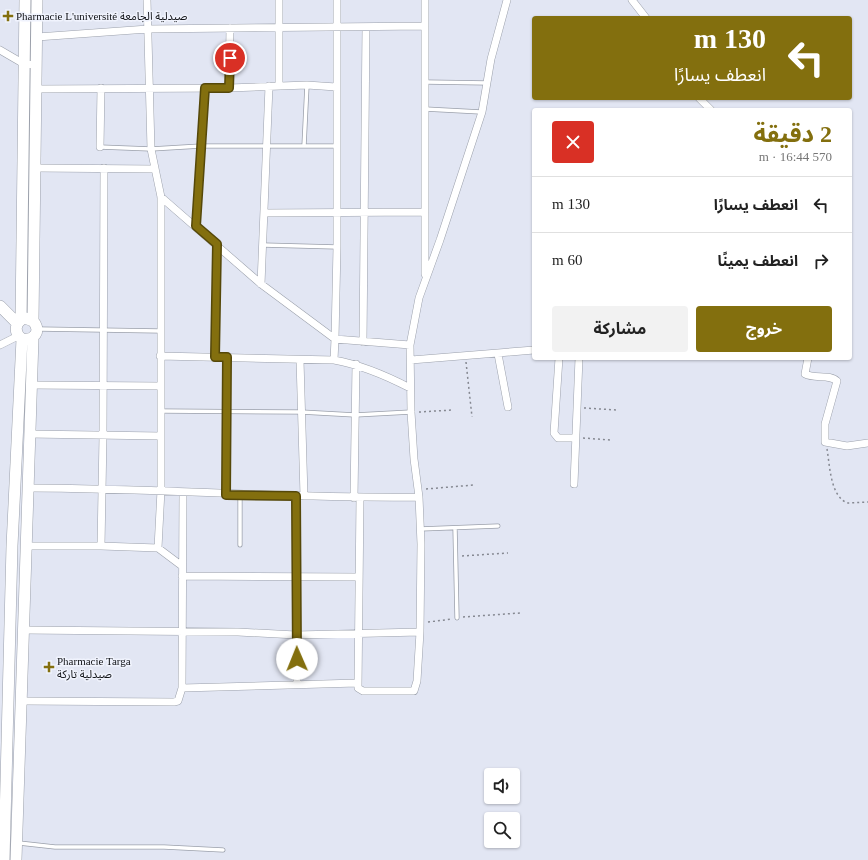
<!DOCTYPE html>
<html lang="ar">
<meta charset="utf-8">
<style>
:root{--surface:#fff;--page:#f2f2f2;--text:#222;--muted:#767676;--line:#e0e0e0;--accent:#836f0e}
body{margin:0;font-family:"Times New Roman","Noto Sans Arabic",serif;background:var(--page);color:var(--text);direction:rtl;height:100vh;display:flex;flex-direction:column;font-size:15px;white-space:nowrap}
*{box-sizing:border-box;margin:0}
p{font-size:13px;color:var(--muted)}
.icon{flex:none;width:22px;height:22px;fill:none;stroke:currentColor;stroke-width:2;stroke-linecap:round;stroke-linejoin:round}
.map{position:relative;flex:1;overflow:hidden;direction:ltr}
.sheet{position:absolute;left:532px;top:108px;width:320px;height:252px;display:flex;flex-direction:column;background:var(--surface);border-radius:4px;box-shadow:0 1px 3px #0004;direction:rtl}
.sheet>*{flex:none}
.guide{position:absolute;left:532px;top:16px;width:320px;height:84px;border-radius:4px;box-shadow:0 1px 3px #0004;direction:rtl;background:#836f0e;color:#fff;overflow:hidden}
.tools{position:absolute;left:484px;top:768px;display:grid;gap:8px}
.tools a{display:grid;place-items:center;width:36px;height:36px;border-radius:4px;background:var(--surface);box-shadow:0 1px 3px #0004;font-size:20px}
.pin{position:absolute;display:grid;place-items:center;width:34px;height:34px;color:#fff;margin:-17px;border:2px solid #fff;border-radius:50%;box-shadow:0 1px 4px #0007}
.me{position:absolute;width:44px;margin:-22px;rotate:359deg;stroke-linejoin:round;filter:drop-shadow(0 0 3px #0008)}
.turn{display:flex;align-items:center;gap:14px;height:84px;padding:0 20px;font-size:18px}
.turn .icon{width:52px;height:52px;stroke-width:2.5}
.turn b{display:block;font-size:28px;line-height:34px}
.round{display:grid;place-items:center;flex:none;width:42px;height:42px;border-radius:4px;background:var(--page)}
.summary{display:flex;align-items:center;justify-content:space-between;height:68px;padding:0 20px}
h1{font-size:24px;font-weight:700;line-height:30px;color:var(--accent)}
.cta{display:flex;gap:8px;margin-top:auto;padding:8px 20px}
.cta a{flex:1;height:46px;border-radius:4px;background:var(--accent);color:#fff;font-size:16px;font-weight:700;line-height:46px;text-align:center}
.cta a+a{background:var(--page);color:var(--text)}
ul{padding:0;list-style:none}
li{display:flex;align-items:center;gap:12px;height:56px;padding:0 20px;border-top:1px solid var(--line)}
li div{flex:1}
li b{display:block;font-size:15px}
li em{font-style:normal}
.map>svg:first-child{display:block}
</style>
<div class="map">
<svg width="868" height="860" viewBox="0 0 868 860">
<rect width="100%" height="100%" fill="#e2e6f3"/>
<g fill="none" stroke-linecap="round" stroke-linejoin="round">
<defs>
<path id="lane" d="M425 82 488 83
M425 109 481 112
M304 146 307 85
M100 147 151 149 201 146H337
M263 245 337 247
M39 329 160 331
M161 411 301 412 355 415 411 412
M240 495V545
M455 528 457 618
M420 529 498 526
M19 843 55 847H164L223 850"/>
<path id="street" d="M147 0 151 149 161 197V490L158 548
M337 0V247L335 339 410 345 419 298 440 240 482 112 491 59 507 0
M425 0V274
M632 0 646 18
M37 37 148 29 425 26
M0 50 24 64 36 65
M279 85V0
M229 88 230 28
M37 89 229 88 307 85 336 87
M699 98 711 110
M100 147 101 88
M35 168 155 169
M161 197 261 284 335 339 334 360
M264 213 425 212
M196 226 205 88
M261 284 269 86
M363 342 366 27
M0 345 18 336
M498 354 508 407
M160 356 334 360C362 365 385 375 410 388
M215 357 217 244
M559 358 554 433 558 438H575
M808 358 805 374C814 379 830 374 837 381L825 424V442L847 446 868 443
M300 360 304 496
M411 360 534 350
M30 385 160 386
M29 434 161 436
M574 484 579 358
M28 488C158 488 288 499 419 497
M226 495 227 357
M296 496 297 683
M354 498 356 364
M360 498 358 688 363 691H414L417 681 420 632 421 544 419 497 414 459 411 412 410 345
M27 546H101L158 548 182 566
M101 546 103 436 104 168
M182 576 358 577
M23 630 238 632 296 635 420 632
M182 688 357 683
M22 701 174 702 178 701 182 688 183 493"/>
<path id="secondary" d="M0 306 17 323
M21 320 25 0
M33 321 37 0
M4 860 12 546 22 339C13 332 15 322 25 318L33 321C42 331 34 341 22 339
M16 860 33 338"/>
</defs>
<use href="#lane" stroke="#9ba0ab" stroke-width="5"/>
<use href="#street" stroke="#9ba0ab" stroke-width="8"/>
<use href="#secondary" stroke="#9ba0ab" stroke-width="12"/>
<path stroke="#858891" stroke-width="1.5" stroke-dasharray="2 3" stroke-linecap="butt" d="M466 362 472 417
M584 408 617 410
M419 412 453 410
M583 438 610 440
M827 449C830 466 830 495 847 503L868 502
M426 489 474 485
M462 556 508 553
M463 617 520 613
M428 622 452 619"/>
<use href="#lane" stroke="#fff" stroke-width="3.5"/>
<use href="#street" stroke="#fff" stroke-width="7"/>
<use href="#secondary" stroke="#fff" stroke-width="11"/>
</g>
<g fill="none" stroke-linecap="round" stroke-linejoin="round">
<defs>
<path id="route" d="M230 58 229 88H205L196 226 217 244 215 357H227L226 495 296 496 297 659"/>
</defs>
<use href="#route" stroke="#554809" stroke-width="10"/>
<use href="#route" stroke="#836f0e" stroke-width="7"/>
</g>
<g fill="#836f0e" stroke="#f0f3fd" stroke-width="1.5">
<path d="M6 10h4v4h4v4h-4v4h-4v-4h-4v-4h4z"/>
<path d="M47 661h4v4h4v4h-4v4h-4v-4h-4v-4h4z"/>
</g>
<g text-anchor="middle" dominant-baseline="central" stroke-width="3" stroke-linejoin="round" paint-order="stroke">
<g font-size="11" fill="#111317" stroke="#f0f3fd" text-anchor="start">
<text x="16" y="16">Pharmacie L'université صيدلية الجامعة</text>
<text x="57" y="661">Pharmacie Targa<tspan x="57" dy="13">صيدلية تاركة</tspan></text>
</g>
</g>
</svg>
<div class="tools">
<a><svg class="icon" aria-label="sound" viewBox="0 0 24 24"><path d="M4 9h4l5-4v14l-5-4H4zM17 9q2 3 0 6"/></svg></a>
<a><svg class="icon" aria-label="search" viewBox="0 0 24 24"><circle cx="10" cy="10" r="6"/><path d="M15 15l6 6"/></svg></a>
</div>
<div class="pin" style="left:230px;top:58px;background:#d93025"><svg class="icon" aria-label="arrive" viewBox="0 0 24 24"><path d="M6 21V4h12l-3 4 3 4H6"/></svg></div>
<svg class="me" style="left:297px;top:659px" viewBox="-20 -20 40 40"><circle r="19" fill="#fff"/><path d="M0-13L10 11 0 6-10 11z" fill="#836f0e"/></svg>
<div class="guide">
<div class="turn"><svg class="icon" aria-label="left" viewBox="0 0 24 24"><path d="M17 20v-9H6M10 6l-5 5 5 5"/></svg><div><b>130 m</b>انعطف يسارًا</div></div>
</div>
<section class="sheet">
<div class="summary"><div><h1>2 دقيقة</h1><p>570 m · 16:44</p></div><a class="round" style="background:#d93025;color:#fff"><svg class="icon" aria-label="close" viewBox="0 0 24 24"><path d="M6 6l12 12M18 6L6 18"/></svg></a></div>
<ul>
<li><svg class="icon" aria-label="left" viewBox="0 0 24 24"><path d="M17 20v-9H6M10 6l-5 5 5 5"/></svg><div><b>انعطف يسارًا</b></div><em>130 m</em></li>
<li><svg class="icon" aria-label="right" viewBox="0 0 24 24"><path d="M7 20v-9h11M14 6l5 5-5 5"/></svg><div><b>انعطف يمينًا</b></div><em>60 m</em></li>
</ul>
<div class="cta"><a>خروج</a><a>مشاركة</a></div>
</section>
</div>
